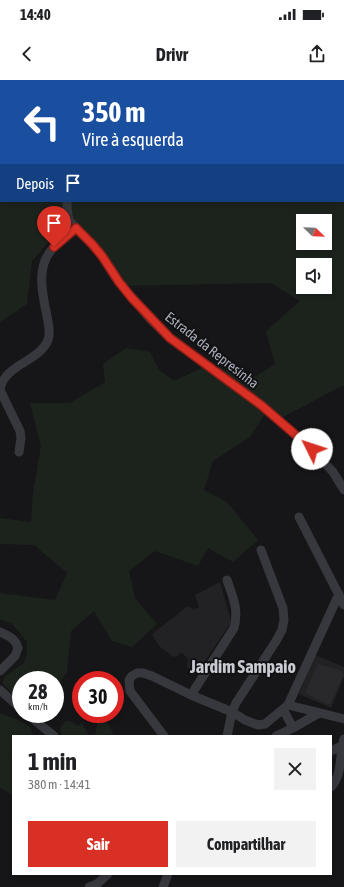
<!DOCTYPE html>
<html lang="pt">
<meta charset="utf-8">
<style>
:root{--surface:#fff;--page:#f2f2f2;--text:#202124;--muted:#757577;--accent:#d93025}
body{margin:0;font-family:"Asap Condensed",sans-serif;background:var(--page);color:var(--text);height:100vh;display:flex;flex-direction:column;font-size:15px;white-space:nowrap}
*{box-sizing:border-box;margin:0}
p{font-size:13px;color:var(--muted)}
.icon{flex:none;width:22px;height:22px;fill:none;stroke:currentColor;stroke-width:2;stroke-linecap:round;stroke-linejoin:round}
.map{position:relative;flex:1;overflow:hidden}
.drawer{position:absolute;left:12px;top:655px;width:320px;height:140px;display:flex;flex-direction:column;background:var(--surface);border-radius:0px;box-shadow:0 2px 6px #0003}
.drawer>*{flex:none}
.guide{position:absolute;left:0px;top:0px;width:344px;height:122px;box-shadow:0 2px 6px #0003;background:#1a4fa0;color:#fff;overflow:hidden}
.needle{width:26px;rotate:113deg}
.controls{position:absolute;left:296px;top:134px;display:grid;gap:8px}
.controls a{display:grid;place-items:center;width:36px;height:36px;border-radius:0px;background:var(--surface);box-shadow:0 2px 6px #0003;font-size:20px}
.speed{position:absolute;left:12px;top:591px;display:flex;gap:8px;font-size:20px;font-weight:700;text-align:center}
.speed>*{display:grid;place-content:center;width:52px;height:52px;border-radius:50%;background:var(--surface);box-shadow:0 2px 6px #0003;line-height:1}
.speed small{font-size:10px;font-weight:400}
.speed .limit{border:6px solid #d22;background:#fff;color:#111}
.pin{position:absolute;display:grid;place-items:center;width:34px;height:34px;color:#fff;margin:-41px -17px;border-radius:50% 50% 50% 0;rotate:-45deg;box-shadow:0 0 4px #0007}
.pin .icon{rotate:45deg}
.me{position:absolute;width:44px;margin:-22px;rotate:311deg;stroke-linejoin:round;filter:drop-shadow(0 0 3px #0008)}
.turn{display:flex;align-items:center;gap:14px;height:84px;padding:0 16px;font-size:18px}
.turn .icon{width:52px;height:52px;stroke-width:2.5}
.turn b{display:block;font-size:28px;line-height:34px}
.then{display:flex;align-items:center;height:38px;padding:0 16px;background:#0003;gap:8px;font-size:15px}
.round{display:grid;place-items:center;flex:none;width:42px;height:42px;border-radius:0px;background:var(--page)}
.headline{display:flex;align-items:center;justify-content:space-between;height:68px;padding:0 16px}
h1{font-size:24px;font-weight:700;line-height:30px}
.button{display:flex;gap:8px;margin-top:auto;padding:8px 16px}
.button a{flex:1;height:46px;border-radius:0px;background:var(--accent);color:#fff;font-size:16px;font-weight:700;line-height:46px;text-align:center}
.button a+a{background:var(--page);color:var(--text)}
.status{display:flex;justify-content:space-between;align-items:center;height:28px;padding:0 20px;background:var(--surface);direction:ltr}
.status svg{height:11px;fill:currentColor}
header{display:flex;justify-content:space-between;align-items:center;height:52px;padding:0 16px;background:var(--surface);font-size:18px;font-weight:700}
.map>svg:first-child{display:block}
</style>
<div class="status"><b>14:40</b><svg viewBox="0 0 49 12"><path d="M0 12V9h3v3zM5 12V6h3v6zM10 12V3h3v9zM15 12V0h3v12zM26 1h20v11H26zM47 4h2v5h-2z"/></svg></div>
<header><svg class="icon" aria-label="back" viewBox="0 0 24 24"><path d="M15 5l-7 7 7 7"/></svg>Drivr<svg class="icon" aria-label="share" viewBox="0 0 24 24"><path d="M12 15V3M7 8l5-5 5 5M5 13v7h14v-7"/></svg></header>
<div class="map">
<svg width="344" height="807" viewBox="0 0 344 807">
<rect width="100%" height="100%" fill="#161618"/>
<path fill="#222225" d="M220 502 230 537V544L199 590 188 588 187 585 189 580 181 572 177 576 173 577 159 566 152 554 188 526 194 529 199 527 195 515Z
M315 575 344 587V597L331 628 299 614Z"/>
<path fill="#1c231d" fill-rule="evenodd" d="M0 0 73 1H1V121H343V1H280L344 0V306L340 307 281 338 269 328 250 357 213 381 204 410 227 422 258 460 233 482 208 468 198 486 155 471 129 491 135 518 157 544 132 567 112 561 94 531 71 551 67 592 55 610V600H21V622L2 603 5 596 24 583 27 573V562L12 544 0 539V513L55 520 67 493 34 465 0 464V438L31 442 33 412 41 366 30 323H70L105 302 103 284 126 268 150 272 159 290 174 301 212 283 247 302 275 284 266 251 300 221 271 203 121 206 88 158 64 144 32 181 27 224 0 242ZM303 141H325V163H303ZM303 185H325V207H303Z
M0 633 18 640 30 647 33 656H13V676L10 679H13V715L0 708Z
M99 635 109 645 114 656H62L60 648 66 641H70L78 646 82 643 89 656 95 654Z"/>
<path fill="#29292c" d="M318 584 336 589 342 592V593L344 594 330 624H327L305 613Z"/>
<g fill="none" stroke-linecap="round" stroke-linejoin="round">
<path stroke="#37383d" stroke-width="9" d="M84 1V0
M110 1V0
M67 121V129L69 140 73 145 92 164 102 176 119 202 151 240 170 258 261 325 312 369 333 392 344 410
M0 309C5 284 39 282 48 260 51 252 48 243 47 236 42 212 35 185 55 166 62 160 69 154 76 149
M0 310 20 351 21 358 19 372
M299 437 344 525
M0 552C9 556 15 558 18 568L15 576 0 591
M0 610 21 629
M191 615 234 548C239 529 233 518 227 500
M288 625 344 639
M27 634 54 656
M293 648 319 633
M164 656 130 611 129 600 132 596 137 593H143L152 596 191 615 232 632 245 640 258 645 265 644 288 625 339 514
M227 656 232 632 236 623 276 561 282 550 284 540 283 528 261 470
M276 656 293 648 283 629
M331 671 341 666
M331 707C343 694 339 674 344 659
M89 807 97 804 108 794
M163 807 168 794"/>
</g>
<g fill="none" stroke-linecap="round" stroke-linejoin="round">
<defs>
<path id="route" d="M54 167 76 148 92 164 102 176 119 202 131 217 170 258 261 325 312 369"/>
</defs>
<use href="#route" stroke="#8d1f18" stroke-width="10"/>
<use href="#route" stroke="#d93025" stroke-width="7"/>
</g>
<g text-anchor="middle" dominant-baseline="central" stroke-width="4" stroke-linejoin="round" paint-order="stroke">
<g font-size="14" fill="#a8adb8" stroke="#111113">
<text transform="translate(212 270) rotate(38)">Estrada da Represinha</text>
</g>
<g font-size="18" font-weight="bold" fill="#c9ccd4" stroke="#111113">
<text x="243" y="586">Jardim Sampaio</text>
</g>
</g>
</svg>
<div class="controls">
<a><svg class="needle" viewBox="-14 -14 28 28"><path d="M0-13l5 13h-10z" fill="#e53935"/><path d="M0 13l5-13h-10z" fill="#757577"/></svg></a>
<a><svg class="icon" aria-label="sound" viewBox="0 0 24 24"><path d="M4 9h4l5-4v14l-5-4H4zM17 9q2 3 0 6"/></svg></a>
</div>
<div class="speed"><div>28<small>km/h</small></div><div class="limit">30</div></div>
<div class="pin" style="left:54px;top:167px;background:#d93025"><svg class="icon" aria-label="arrive" viewBox="0 0 24 24"><path d="M6 21V4h12l-3 4 3 4H6"/></svg></div>
<svg class="me" style="left:312px;top:369px" viewBox="-20 -20 40 40"><circle r="19" fill="#fff"/><path d="M0-13L10 11 0 6-10 11z" fill="#d93025"/></svg>
<div class="guide">
<div class="turn"><svg class="icon" aria-label="left" viewBox="0 0 24 24"><path d="M17 20v-9H6M10 6l-5 5 5 5"/></svg><div><b>350 m</b>Vire à esquerda</div></div>
<div class="then">Depois<svg class="icon" aria-label="arrive" viewBox="0 0 24 24"><path d="M6 21V4h12l-3 4 3 4H6"/></svg></div>
</div>
<section class="drawer">
<div class="headline"><div><h1>1 min</h1><p>380 m · 14:41</p></div><a class="round"><svg class="icon" aria-label="close" viewBox="0 0 24 24"><path d="M6 6l12 12M18 6L6 18"/></svg></a></div>
<div class="button"><a>Sair</a><a>Compartilhar</a></div>
</section>
</div>
